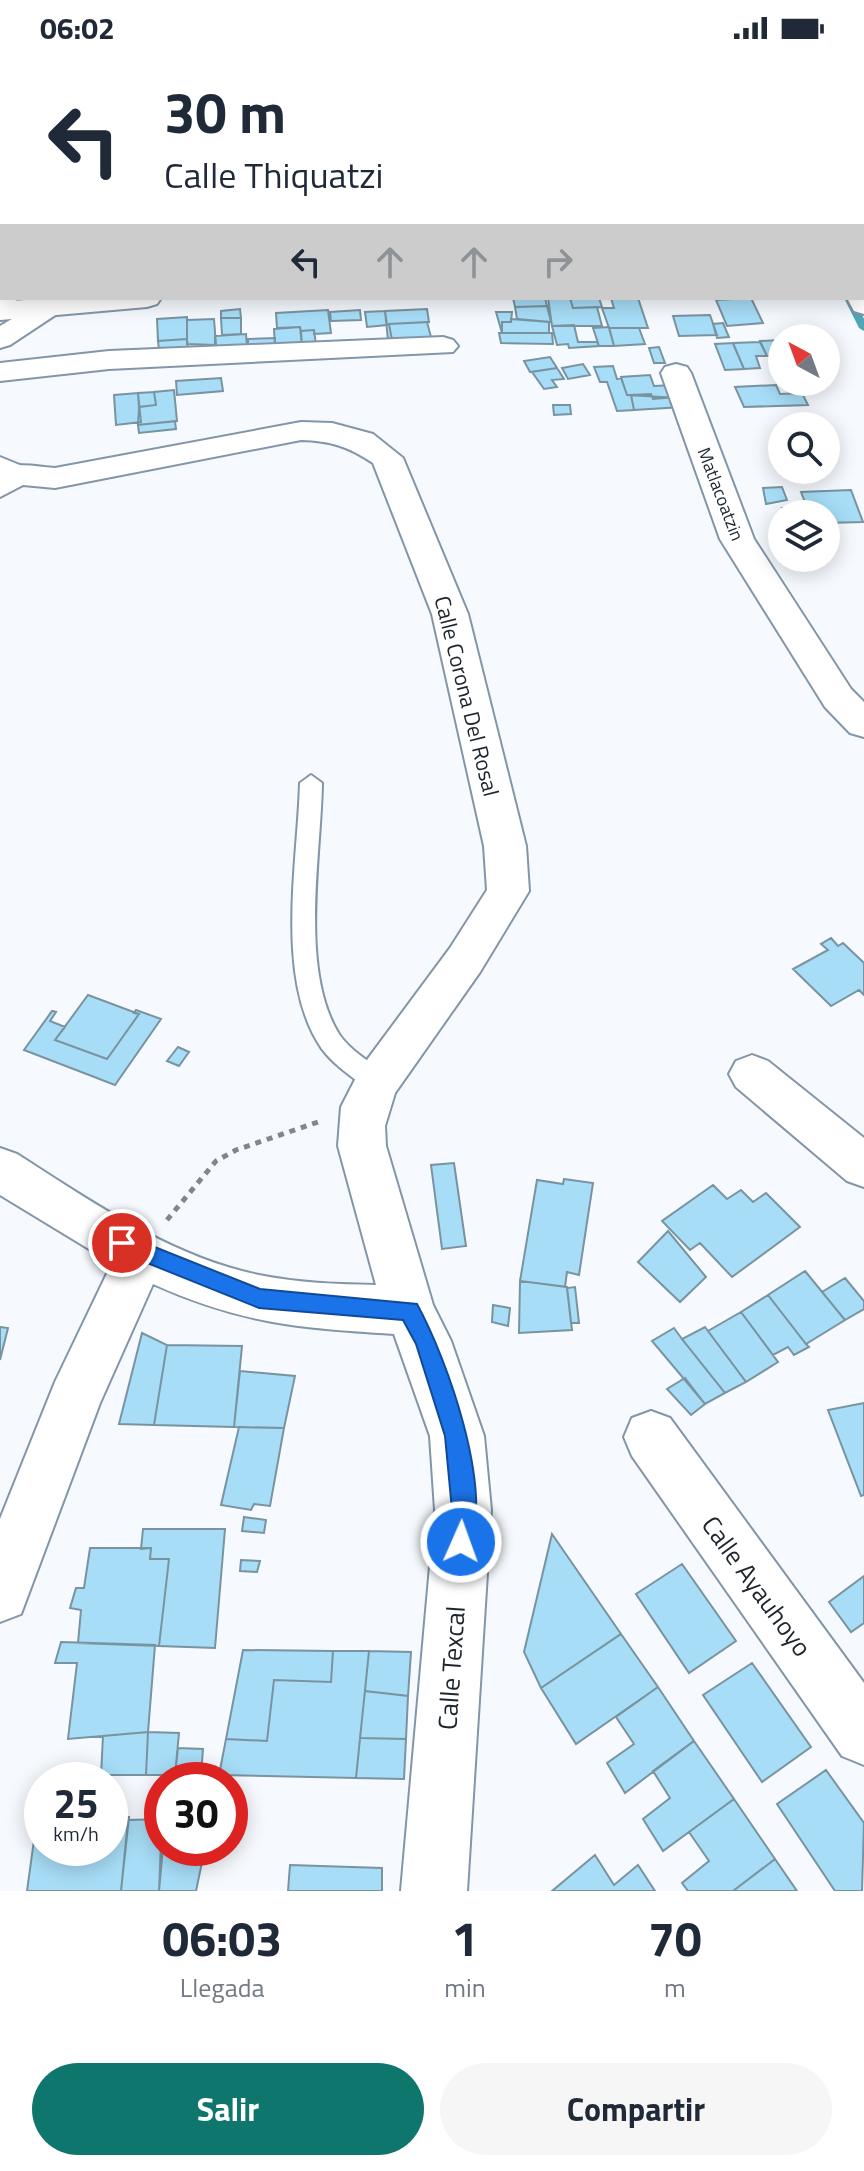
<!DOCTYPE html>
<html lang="es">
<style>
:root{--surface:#fff;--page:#f6f6f7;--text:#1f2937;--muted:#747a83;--accent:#0f766e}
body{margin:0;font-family:"Titillium Web",sans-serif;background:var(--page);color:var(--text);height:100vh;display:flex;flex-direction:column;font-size:30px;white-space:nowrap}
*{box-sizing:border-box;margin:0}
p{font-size:26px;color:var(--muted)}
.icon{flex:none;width:44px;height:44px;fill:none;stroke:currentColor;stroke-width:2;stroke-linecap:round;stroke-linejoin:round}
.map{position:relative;height:1835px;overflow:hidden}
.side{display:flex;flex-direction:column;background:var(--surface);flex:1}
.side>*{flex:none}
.banner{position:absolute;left:0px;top:0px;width:864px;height:244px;box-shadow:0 4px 20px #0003;background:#fff;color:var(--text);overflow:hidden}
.needle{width:52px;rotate:319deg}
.tools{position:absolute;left:768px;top:268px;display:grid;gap:16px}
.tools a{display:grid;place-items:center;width:72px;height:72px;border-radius:50%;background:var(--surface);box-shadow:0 4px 20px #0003;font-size:40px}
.speed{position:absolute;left:24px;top:1706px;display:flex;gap:16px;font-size:40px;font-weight:700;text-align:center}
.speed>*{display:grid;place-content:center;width:104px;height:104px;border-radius:50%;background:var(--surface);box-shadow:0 4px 20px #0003;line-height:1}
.speed small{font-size:20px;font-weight:400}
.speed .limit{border:12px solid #d22;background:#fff;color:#111}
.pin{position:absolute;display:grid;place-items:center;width:68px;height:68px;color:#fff;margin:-34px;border:4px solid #fff;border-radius:50%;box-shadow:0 2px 8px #0007}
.me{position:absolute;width:88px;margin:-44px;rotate:2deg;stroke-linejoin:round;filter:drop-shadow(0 0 6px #0008)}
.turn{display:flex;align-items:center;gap:28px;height:168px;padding:0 32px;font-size:36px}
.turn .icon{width:104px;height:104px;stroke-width:2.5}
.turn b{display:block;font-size:56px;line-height:68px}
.lanes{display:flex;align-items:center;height:76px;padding:0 32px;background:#0003;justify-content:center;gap:40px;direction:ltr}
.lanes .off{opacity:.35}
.eta{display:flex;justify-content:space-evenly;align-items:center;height:136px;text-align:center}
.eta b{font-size:48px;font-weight:700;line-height:56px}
.primary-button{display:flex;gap:16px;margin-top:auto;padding:16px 32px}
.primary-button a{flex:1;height:92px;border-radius:48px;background:var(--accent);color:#fff;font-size:32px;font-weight:700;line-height:92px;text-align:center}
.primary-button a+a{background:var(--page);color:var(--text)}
.status{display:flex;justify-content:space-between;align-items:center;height:56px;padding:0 40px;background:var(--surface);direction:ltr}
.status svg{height:22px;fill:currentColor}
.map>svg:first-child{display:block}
</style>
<div class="status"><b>06:02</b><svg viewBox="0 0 49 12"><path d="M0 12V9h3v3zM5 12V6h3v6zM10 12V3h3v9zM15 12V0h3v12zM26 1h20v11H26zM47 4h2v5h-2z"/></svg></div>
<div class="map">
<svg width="864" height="1835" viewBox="0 0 864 1835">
<rect width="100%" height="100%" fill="#f6fafe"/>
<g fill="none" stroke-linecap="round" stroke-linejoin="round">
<path fill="#50a6b6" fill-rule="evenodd" d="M812 0H822L824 2H814Z
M862 23H864V28H862Z
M864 171V177L862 178V172Z
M844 242H854L864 263V275L859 272Z"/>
</g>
<path fill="#a7ddf7" stroke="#7993a0" stroke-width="2" d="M513 242H545L547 250 515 251Z
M548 242H570L573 252 597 251 602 270H552Z
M570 242H599L602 251 573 252Z
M611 242H638L648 272H609L602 252H614Z
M751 242 763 267 727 270 716 244Z
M547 250 551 266 517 263 515 251Z
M240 253 241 262H221V255Z
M427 253 429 266 389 268 392 284H388L385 255Z
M328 254 331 277 314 278V274L301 275 300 271 277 272 276 257Z
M360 254 361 264 331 265 330 256Z
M385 255 387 269 367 271 365 256Z
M496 256H512L511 266H502V277Z
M710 259 717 279 679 280 673 260Z
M187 261V283L158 285 157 263Z
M221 262H241V278L222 279Z
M214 263 216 289 187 288V264Z
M511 263 549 266V277H502V266H511Z
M427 266 431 281 392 284 389 268Z
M723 267 729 281 717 282 713 268Z
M574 269 578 286H597L599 290 569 292 568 288 557 289 552 270Z
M300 271 302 290 275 291 274 273Z
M609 271 614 290H599L593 272Z
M609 272H639L645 288 614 290Z
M314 274 316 289 302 290 301 275Z
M499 277H552L553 288 501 287Z
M246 278 247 291 215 292V280Z
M275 282V291H248V283Z
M187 283 188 293 159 294 158 285Z
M779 284 782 299 767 300 760 285Z
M760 286 767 300H756L760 312 744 313 733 287Z
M733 287 734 290 744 313 725 314 715 288Z
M659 291 665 307H654L649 292Z
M550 301 557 312 530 316 524 305Z
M583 308 590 319 568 323 562 312Z
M613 310 617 323 621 322 627 339H631L634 354 617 355 607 326H600L594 311Z
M557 312 564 323 552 324 557 331 544 333 532 316Z
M650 319 654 330 674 329 679 342 627 339 621 321Z
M221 322 223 335 177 339 176 325Z
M776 329 780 338 802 337 808 349 744 351 735 331Z
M174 334 177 365 138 369 139 351 156 349 154 336Z
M154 336 156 349 139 351 138 337Z
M138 337 141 366 116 369 114 339Z
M651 338 653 343 678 341 682 351 634 354 631 339Z
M553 349H570L571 358 554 359Z
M175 365 176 373 139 377 138 369Z
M782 431 787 444 766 448 763 432Z
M851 434 863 466 826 467V458H784L782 452 807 451 801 436Z
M831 882 838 890 843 887 864 907V939L859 934 831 950 793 913 828 894 821 888Z
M88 939 139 958 107 1003 55 984Z
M136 954 161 963 115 1029 24 994 52 955 56 956 50 965 65 971 55 984 107 1003 139 958 134 957Z
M178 991 189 996 179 1010 167 1005Z
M454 1107 466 1190 442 1193 431 1109Z
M564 1123 593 1127 579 1219 567 1216 565 1231 520 1225 537 1124 563 1128Z
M713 1129 727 1143 741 1134 753 1146 766 1137 800 1171 732 1221 700 1187 690 1194 662 1165Z
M668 1175 706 1221 680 1246 638 1206Z
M805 1215 845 1264 806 1288 768 1239Z
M845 1222 864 1245V1253L845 1264 822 1236Z
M520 1225 567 1231 572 1274 519 1277Z
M575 1231 579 1267H571L567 1232Z
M768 1239 806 1288 809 1291 794 1299 788 1291 773 1299 741 1256Z
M493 1249 510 1252 508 1270 492 1266Z
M741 1256 778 1306 746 1326 708 1275Z
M0 1271 8 1272 0 1304Z
M705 1271 746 1326 725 1337 682 1283Z
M674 1272 682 1283 725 1337 705 1348 652 1285Z
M142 1277 167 1289 154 1369 119 1368Z
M167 1289 242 1290 234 1371 154 1369Z
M240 1315 295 1320 284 1372 234 1371Z
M685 1322 705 1348 691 1359 667 1333Z
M864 1347V1439L861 1440 828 1354Z
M239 1371 284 1372 270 1450 254 1448 251 1454 221 1449Z
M244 1461 266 1464 264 1477 242 1475Z
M143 1473H225L215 1592 159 1590 169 1503H150L151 1492 141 1493Z
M552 1478 621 1578 541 1632 524 1596Z
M90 1492H151L150 1503H169L159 1590 78 1587 81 1554 70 1552 76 1532H84Z
M241 1504 260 1505 257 1516 240 1515Z
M682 1508 736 1585 689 1617 636 1538Z
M864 1520V1567L851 1576 829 1546Z
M621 1578 658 1631 576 1688 541 1632Z
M61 1586 155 1589 148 1676 68 1683 77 1607H55Z
M243 1594 333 1595 331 1626 274 1624 267 1685 226 1683Z
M333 1595H369L356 1722 219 1719 226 1683 267 1685 274 1624 331 1626Z
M369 1595 411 1596 408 1640 365 1635Z
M752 1607 811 1691 762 1726 703 1639Z
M658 1631 694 1685 625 1737 607 1707 634 1688 616 1661Z
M365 1635 408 1640 406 1683 360 1682Z
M148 1676 179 1677 175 1719H146Z
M148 1676 146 1719H101L103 1680Z
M360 1682 406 1683 404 1723 356 1722Z
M694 1685 734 1743 663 1795 643 1763 670 1742 653 1715Z
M178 1692 203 1693 201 1719H175Z
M826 1714 864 1767 862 1835H835L777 1748Z
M734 1743 775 1803 733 1835H688L682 1827 709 1805 689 1776Z
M110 1761H129L121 1835H27L37 1762H42V1792H110Z
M162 1763 159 1835H121L128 1764Z
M163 1792H205L196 1835H159Z
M595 1799 614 1829 638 1809 655 1835H552Z
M775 1803 797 1835H733Z
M290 1809 382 1812V1835H288Z"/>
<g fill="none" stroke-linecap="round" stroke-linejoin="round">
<defs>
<path id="service" d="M311 719 322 727C321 800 299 914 339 978 350 995 371 1006 386 1019L390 1026 386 1033 377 1036 368 1033C352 1021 334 1009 322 993 274 924 298 806 300 727Z"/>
<path id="minor" d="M0 10H2V24H0Z
M862 70H864V84H862Z
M0 110H2V126H0Z
M862 198H864V214H862Z
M862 234H864V258L854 255 847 242H862Z
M50 242H161L157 248 147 251 0 264V246Z
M443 281 453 284 458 290 453 296 109 313 0 325V307L109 295Z
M676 308 687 311 691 317 754 483 851 633 864 646V681L850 677 825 651 720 483 661 317 665 311Z
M301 366 332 367 373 378 403 402 468 558 526 790 529 835 480 916 395 1037 385 1070 386 1090 433 1249 451 1285 484 1380 491 1454 467 1835H401L435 1454 430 1380 394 1278C299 1272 242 1268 153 1228L100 1347 21 1558 0 1566V1463L55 1326 112 1207 0 1139V1092L17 1098C92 1146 171 1201 259 1219 298 1227 337 1228 376 1229L338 1090 341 1051 361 1012 450 892 487 834 484 790 432 558 373 407C348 390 330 385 301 384L55 432 23 429 0 441V415C16 405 37 411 55 412Z
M752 999 768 1005 864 1082V1131L847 1125 736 1031 729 1018 736 1005Z
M651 1355 670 1362 864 1627V1709L842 1700 632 1400 624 1381 632 1362Z"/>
<path id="tertiary" d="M0 234 2 242H18L14 248 0 253Z
M47 242H81L10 289 0 292V270Z
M0 401 27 412 32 419 27 426 16 429 0 424Z"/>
<path id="secondary" d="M171 0H193L194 2H172Z
M345 0H412L344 2Z"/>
</defs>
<use href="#service" stroke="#8396a8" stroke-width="4"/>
<use href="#minor" stroke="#8396a8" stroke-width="4"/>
<use href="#tertiary" stroke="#8396a8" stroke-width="4"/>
<use href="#secondary" stroke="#8396a8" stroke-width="4"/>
<path stroke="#80868c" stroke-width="5" stroke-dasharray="6 6" stroke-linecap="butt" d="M167 1164 216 1105 236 1094 318 1066"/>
<use href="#service" fill="#fff" fill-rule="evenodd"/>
<use href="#minor" fill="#fff" fill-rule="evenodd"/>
<use href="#tertiary" fill="#fff" fill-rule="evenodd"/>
<use href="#secondary" fill="#fff" fill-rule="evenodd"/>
</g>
<path fill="#1a73e8" stroke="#114b97" stroke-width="2" d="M122 1178 260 1233 417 1248C447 1303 494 1433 469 1494L461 1497 452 1494 449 1486 452 1454 445 1380 416 1288 403 1264 259 1252 115 1194 112 1187 115 1180Z"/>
<g text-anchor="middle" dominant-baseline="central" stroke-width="6" stroke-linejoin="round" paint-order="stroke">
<g font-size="18" fill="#1e252d" stroke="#fff">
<text transform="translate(721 438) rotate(69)">Matlacoatzin</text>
</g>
<g font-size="22" fill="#1e252d" stroke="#fff">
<text transform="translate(467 640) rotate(76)">Calle Corona Del Rosal</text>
</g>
<g font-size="26" fill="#1e252d" stroke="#fff">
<text transform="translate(757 1530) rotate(54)">Calle Ayauhoyo</text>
<text transform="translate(451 1612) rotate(-86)">Calle Texcal</text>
</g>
</g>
</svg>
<div class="tools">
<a><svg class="needle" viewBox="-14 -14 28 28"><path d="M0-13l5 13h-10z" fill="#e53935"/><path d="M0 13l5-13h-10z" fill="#747a83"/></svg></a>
<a><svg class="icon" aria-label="search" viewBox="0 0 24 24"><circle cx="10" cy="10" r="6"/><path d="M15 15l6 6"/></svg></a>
<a><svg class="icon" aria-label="layers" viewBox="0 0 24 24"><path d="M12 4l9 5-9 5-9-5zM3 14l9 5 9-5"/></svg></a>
</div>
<div class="speed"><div>25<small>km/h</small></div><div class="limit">30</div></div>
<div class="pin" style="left:122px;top:1187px;background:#d93025"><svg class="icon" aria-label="arrive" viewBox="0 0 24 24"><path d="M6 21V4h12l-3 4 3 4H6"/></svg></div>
<svg class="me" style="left:461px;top:1486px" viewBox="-20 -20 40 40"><circle r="17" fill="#1a73e8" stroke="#fff" stroke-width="3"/><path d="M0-11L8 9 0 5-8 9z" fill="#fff"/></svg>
<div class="banner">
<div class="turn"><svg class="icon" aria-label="left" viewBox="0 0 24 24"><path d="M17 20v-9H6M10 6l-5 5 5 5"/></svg><div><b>30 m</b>Calle Thiquatzi</div></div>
<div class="lanes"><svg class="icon" aria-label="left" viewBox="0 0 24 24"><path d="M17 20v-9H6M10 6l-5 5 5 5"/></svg><svg class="icon off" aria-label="ahead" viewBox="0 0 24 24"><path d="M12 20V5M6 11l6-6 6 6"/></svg><svg class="icon off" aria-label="ahead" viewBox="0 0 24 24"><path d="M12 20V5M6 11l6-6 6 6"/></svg><svg class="icon off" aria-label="right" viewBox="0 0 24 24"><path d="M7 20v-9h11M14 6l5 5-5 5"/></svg></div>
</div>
</div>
<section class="side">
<div class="eta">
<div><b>06:03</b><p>Llegada</p></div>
<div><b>1</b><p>min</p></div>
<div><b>70</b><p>m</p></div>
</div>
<div class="primary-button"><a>Salir</a><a>Compartir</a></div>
</section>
